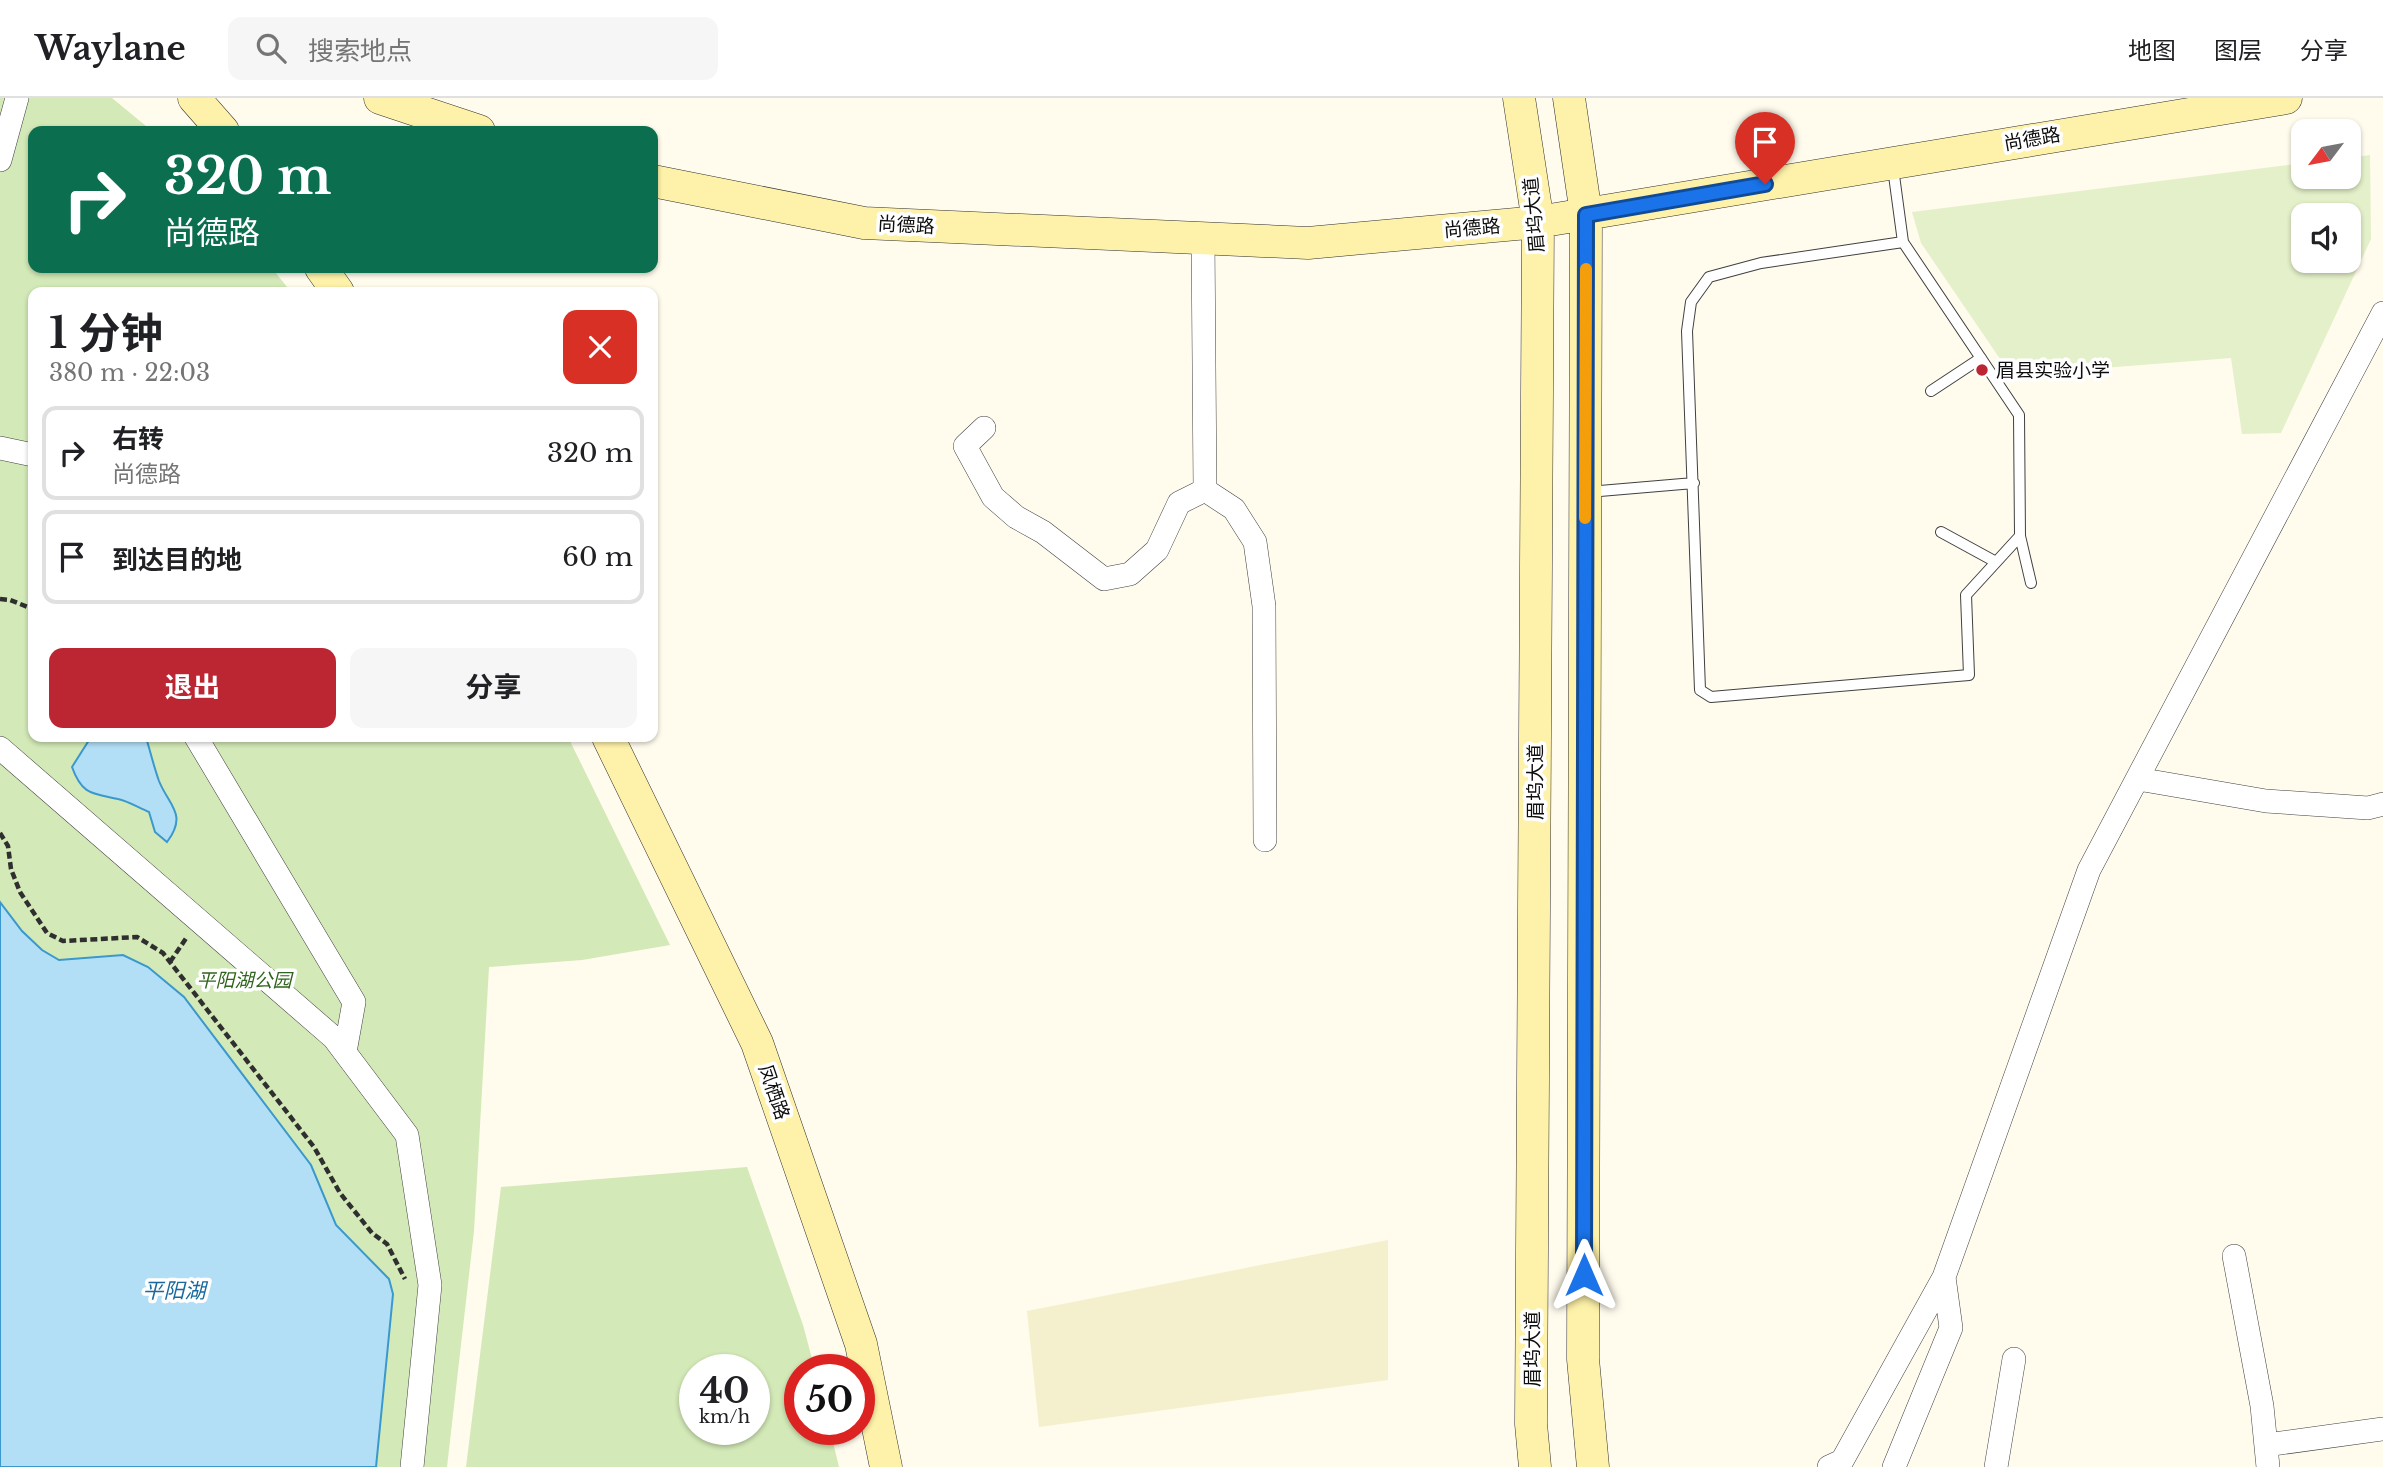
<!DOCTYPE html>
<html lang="zh">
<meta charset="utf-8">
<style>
:root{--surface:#fff;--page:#f6f6f6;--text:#202124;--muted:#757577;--line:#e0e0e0;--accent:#bc2633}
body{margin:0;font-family:"Libre Baskerville","Noto Sans SC",serif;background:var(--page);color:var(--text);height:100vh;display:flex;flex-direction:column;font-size:26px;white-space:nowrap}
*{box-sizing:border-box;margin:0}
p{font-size:23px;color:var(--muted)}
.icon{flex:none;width:38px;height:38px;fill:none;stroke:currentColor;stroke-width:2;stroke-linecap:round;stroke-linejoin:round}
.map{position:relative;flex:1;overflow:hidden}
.details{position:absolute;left:28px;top:189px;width:630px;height:455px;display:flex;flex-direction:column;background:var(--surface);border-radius:14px;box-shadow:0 2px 5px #0004}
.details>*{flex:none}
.guide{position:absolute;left:28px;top:28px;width:630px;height:147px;border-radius:14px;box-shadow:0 2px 5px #0004;background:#0b6e4f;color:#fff;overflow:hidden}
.needle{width:46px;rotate:238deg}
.buttons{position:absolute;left:2291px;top:21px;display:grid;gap:14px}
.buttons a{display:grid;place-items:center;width:70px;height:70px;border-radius:14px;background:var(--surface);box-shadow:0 2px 5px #0004;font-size:35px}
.speed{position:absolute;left:679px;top:1256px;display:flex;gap:14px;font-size:35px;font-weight:700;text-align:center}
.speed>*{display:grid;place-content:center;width:91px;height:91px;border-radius:50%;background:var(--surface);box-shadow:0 2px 5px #0004;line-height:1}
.speed small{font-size:18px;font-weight:400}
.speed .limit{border:10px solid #d22;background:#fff;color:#111}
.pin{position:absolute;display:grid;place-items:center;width:60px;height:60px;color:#fff;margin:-72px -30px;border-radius:50% 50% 50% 0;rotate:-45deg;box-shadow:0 0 7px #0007}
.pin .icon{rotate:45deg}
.me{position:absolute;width:77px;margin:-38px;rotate:0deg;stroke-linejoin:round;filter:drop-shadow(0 0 5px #0008)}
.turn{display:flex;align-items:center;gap:24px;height:147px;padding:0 21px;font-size:32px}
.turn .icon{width:91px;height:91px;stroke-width:2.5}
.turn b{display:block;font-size:49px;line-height:60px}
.round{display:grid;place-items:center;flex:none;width:74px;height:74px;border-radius:14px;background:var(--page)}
.headline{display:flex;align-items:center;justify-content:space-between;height:119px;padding:0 21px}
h1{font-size:42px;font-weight:700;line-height:52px}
.primary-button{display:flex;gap:14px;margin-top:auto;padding:14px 21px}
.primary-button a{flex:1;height:80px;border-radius:14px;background:var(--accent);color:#fff;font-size:28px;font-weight:700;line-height:80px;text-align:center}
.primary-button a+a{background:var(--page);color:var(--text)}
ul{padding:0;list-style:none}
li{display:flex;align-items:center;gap:21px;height:94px;margin:0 14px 10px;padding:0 7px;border:4px solid var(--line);border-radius:14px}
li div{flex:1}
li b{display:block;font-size:26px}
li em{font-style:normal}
header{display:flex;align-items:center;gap:42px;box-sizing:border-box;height:98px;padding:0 35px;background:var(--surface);border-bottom:2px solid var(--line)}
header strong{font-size:33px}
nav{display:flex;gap:38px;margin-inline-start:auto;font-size:24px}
.search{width:490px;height:63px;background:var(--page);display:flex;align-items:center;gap:18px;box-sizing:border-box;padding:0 24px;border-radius:14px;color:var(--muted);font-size:26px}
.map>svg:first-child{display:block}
</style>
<header>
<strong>Waylane</strong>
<div class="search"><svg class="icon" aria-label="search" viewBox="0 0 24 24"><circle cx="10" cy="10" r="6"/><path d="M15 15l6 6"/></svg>搜索地点</div>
<nav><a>地图</a><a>图层</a><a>分享</a></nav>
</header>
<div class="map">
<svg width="2383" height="1369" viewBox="0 0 2383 1369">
<rect width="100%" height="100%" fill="#fffbed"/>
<path fill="#f4f0ce" d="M1388 1142V1282L1039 1329 1027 1213Z"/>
<path fill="#d3e9b7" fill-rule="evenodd" d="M0 0H112L152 33H33V170H272L291 194H33V639H568L670 847 582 862 489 869 474 1133 447 1369H0Z
M747 1069 803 1227 815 1272H800V1332H830L839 1369H466L501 1089ZM695 1272H754V1332H695Z"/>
<path fill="#e4f0c9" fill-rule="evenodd" d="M2370 57 2371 141 2281 335 2242 336 2231 260 2011 277 1921 145 1912 114 2303 65V79H2348L2349 60ZM2303 117H2348V163H2303Z"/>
<path fill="#b3dff6" stroke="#3a98cc" stroke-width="2" d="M91 639H146C150 653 154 669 159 683 169 708 188 716 167 744L155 734 149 714C139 710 128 703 118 701 92 695 82 697 72 669Z
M0 804 22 833 42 852 59 862 123 857 148 869 184 899 311 1067 336 1127 389 1181 393 1196 376 1369H0Z"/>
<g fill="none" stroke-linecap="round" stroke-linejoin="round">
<defs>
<path id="lane" d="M1893 70 1903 144 2019 317 2020 438 2031 485
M1903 144 1761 165 1709 179 1691 204 1687 233 1700 592 1711 599 1969 577 1966 497 2020 438
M1931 293 1981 260
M1588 394 1694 385
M1941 434 1996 464"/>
<path id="street" d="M0 62 17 0
M1203 140 1205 392
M984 330 965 348 993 399 1016 419 1043 434 1104 481 1130 476 1157 452 1179 405 1205 392 1234 411 1255 444 1264 508 1265 742
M0 350 33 357
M196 639 354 904 345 954
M0 650 334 940 407 1037 430 1187 412 1369
M2138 681 2266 703 2368 710 2383 706
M2234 1158 2262 1308 2268 1369
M2266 1347 2383 1331
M1829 1369 1842 1363 1944 1179 2089 772 2383 215
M1894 1369 1951 1230 1944 1179
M1996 1369 2014 1261"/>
<path id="secondary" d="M194 0 223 33
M380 0 479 33
M1519 0 1538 124 1531 1326 1535 1369
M1569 0 1586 116 1583 1261 1593 1369
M653 83 864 125 1308 145 1538 124 2286 0
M321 170 338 194
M608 639 757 945 861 1246 886 1369"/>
</defs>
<use href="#lane" stroke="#404040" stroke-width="12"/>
<use href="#street" stroke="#404040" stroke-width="24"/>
<use href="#secondary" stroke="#2f2f2f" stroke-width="33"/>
<path stroke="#2f2f2f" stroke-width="4.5" stroke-dasharray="7 3.5" stroke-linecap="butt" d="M0 501 10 502 33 511
M0 735 8 748 11 771 20 794 47 835 63 843 137 839 163 855 314 1049 340 1095 372 1135 387 1146 405 1181
M170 864 187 839"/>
<use href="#lane" stroke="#fff" stroke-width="10"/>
<use href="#street" stroke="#fff" stroke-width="23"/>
<use href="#secondary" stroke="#fef1a9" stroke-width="32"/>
</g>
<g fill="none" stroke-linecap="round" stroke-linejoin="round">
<defs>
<path id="route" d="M1584 1177 1586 117 1765 86"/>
</defs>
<use href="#route" stroke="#114b97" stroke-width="18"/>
<use href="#route" stroke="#1a73e8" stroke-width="12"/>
<path stroke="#f59e0b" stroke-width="12" d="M1585 420 1586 171"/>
</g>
<circle fill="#bc2633" stroke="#fff" stroke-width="2.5" cx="1982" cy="272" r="7"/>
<g text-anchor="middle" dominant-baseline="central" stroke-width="7" stroke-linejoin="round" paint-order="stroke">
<g font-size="19" fill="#0d0d0d" stroke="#fff">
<text transform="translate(2032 41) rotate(-10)">尚德路</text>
<text transform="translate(1534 117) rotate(-95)">眉坞大道</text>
<text transform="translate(906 127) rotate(3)">尚德路</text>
<text transform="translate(1472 130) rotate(-5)">尚德路</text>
<text transform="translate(1535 684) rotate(-90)">眉坞大道</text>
<text transform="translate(774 994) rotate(71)">凤栖路</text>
<text transform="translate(1532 1251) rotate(-90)">眉坞大道</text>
</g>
<g font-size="19" fill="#0d0d0d" stroke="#fff" text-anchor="start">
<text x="1996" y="272">眉县实验小学</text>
</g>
<g font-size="19" font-style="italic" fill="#2f651e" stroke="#fff">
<text x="244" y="882">平阳湖公园</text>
</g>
<g font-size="21" font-style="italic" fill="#17699e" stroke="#fff">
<text x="174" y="1193">平阳湖</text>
</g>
</g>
</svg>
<div class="buttons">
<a><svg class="needle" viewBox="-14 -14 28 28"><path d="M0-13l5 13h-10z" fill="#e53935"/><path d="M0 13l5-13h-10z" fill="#757577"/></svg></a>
<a><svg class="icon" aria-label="sound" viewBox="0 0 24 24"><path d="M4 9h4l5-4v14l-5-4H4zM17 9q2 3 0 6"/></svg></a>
</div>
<div class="speed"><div>40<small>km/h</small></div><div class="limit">50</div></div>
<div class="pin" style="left:1765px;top:86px;background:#d93025"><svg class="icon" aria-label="arrive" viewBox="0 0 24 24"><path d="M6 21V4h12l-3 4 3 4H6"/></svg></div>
<svg class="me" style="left:1584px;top:1177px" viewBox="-20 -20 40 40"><path d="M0-17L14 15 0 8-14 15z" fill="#1a73e8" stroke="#fff" stroke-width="4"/></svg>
<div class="guide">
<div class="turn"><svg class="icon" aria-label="right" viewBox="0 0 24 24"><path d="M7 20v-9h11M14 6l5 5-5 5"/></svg><div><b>320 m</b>尚德路</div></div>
</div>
<section class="details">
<div class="headline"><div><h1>1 分钟</h1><p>380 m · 22:03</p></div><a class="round" style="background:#d93025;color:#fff"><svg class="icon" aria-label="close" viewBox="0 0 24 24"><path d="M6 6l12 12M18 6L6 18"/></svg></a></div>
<ul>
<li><svg class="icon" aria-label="right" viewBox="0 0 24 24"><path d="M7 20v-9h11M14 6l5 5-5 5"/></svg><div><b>右转</b><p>尚德路</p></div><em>320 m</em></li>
<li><svg class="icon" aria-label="arrive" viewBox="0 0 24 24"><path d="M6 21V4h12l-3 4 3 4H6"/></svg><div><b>到达目的地</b></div><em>60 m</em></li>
</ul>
<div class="primary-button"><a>退出</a><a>分享</a></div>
</section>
</div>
